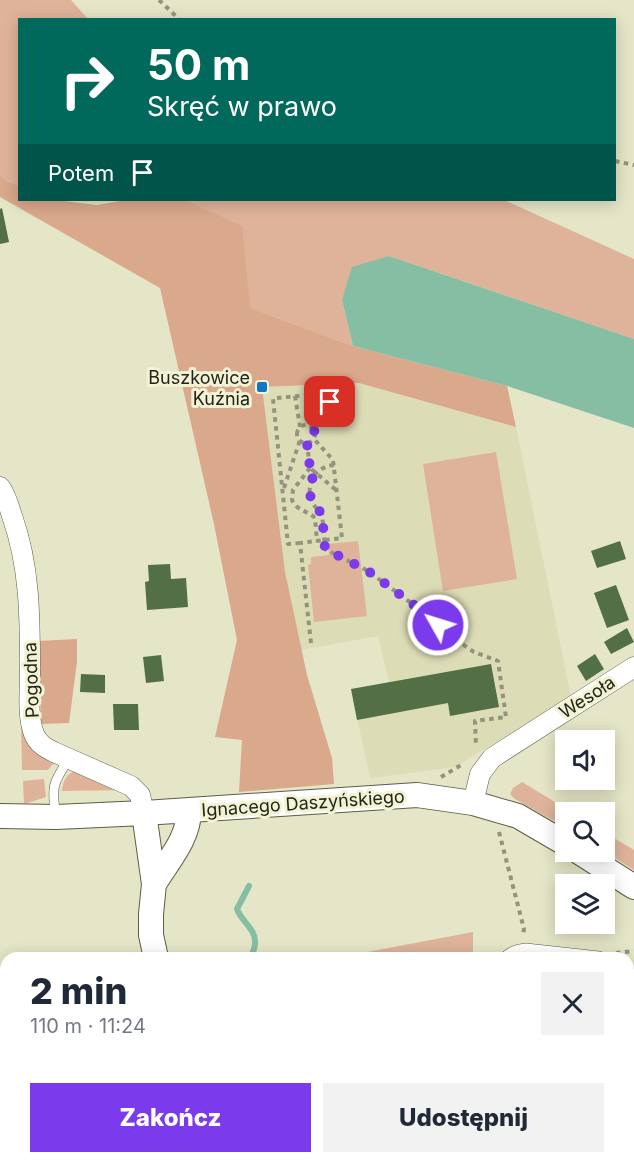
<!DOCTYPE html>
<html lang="pl">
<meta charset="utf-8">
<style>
:root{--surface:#fff;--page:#f2f2f3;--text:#1f2937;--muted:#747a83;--accent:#7c3aed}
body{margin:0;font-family:Inter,sans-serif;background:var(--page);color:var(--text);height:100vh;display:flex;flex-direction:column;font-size:22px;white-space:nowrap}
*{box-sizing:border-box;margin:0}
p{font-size:20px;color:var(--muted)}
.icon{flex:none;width:33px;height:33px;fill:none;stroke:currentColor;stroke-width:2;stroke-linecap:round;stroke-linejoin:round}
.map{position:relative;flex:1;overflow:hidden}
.sheet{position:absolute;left:0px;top:952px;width:634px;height:212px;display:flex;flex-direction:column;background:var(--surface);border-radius:18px 18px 0 0;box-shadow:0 3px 15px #0003}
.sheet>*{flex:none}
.banner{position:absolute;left:18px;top:18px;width:598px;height:183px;border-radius:0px;box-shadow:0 3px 15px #0003;background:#00695c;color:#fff;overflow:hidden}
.controls{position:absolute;left:555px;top:730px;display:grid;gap:12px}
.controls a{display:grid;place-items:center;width:60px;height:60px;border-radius:0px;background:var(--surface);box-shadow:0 3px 15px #0003;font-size:30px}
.pin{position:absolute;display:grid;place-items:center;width:51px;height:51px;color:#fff;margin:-26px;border-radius:12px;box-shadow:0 3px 9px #0006}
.me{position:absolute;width:66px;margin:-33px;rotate:309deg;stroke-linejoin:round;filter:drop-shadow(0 0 4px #0008)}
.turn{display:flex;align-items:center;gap:21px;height:126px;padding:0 30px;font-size:27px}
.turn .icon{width:78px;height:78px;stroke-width:2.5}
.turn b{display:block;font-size:42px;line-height:51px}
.then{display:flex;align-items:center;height:57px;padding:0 30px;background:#0003;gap:12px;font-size:22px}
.round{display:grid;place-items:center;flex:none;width:63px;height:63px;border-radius:0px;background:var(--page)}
.overview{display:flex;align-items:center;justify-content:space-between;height:102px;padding:0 30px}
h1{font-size:36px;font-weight:800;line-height:45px}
.cta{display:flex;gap:12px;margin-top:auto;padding:12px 30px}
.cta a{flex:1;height:69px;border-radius:0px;background:var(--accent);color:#fff;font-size:24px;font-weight:800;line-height:69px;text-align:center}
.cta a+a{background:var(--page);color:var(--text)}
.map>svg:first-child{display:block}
</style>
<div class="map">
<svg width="634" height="1163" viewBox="0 0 634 1163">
<rect width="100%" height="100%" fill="#e5e5c7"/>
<path fill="#dcdcb7" d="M359 383 516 427 571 697 455 767 370 778 351 689 389 682 378 636 295 651 262 387Z"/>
<path fill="#deb39a" d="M0 0H71L88 19 20 20 19 185 7 181 0 175Z
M185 200H504L634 259V339L389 256 342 300 353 346 249 308 246 282Z
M496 452 517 579 443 591 423 464Z
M358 541 367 616 314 622 308 565 311 564V557L329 555 328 544Z
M21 724 26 725 54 763 48 770H22Z
M73 772H79L122 790 62 791C63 782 65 776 73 772Z
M44 779 46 797 24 804 23 781Z
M522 782 573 813H566L565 827 515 799 510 794 513 788Z
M604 832 634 850V870L605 852Z
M473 932V958H336Z
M364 1158H603L602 1163H365Z"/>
<path fill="#daa88b" d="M0 175 7 181 19 185 20 200H59L64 201 97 205 126 200H185L242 226 250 308 353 346 507 386 516 427 359 383 262 387 285 572 307 675 332 758 334 784 239 792 242 740 215 737 237 640 214 524 160 288 0 197Z
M77 639V662L69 723 41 724 38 641Z"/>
<path fill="#86bea4" d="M389 256 634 339V428L507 386 353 346 342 300 352 267Z"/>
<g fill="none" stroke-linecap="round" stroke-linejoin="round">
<path stroke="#86bea4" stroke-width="6" d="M249 886 237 909C241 921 257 930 255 944 255 949 252 953 251 958"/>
</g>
<path fill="#536f46" d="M2 208 9 242 0 244V209Z
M620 541 626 559 597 568 591 551Z
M170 564 171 579 186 578 188 607 147 610 145 582 149 581 148 565Z
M616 585 629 620 607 628 594 593Z
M627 628 634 642 611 654 604 642Z
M595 654 604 669 586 681 577 666Z
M161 655 164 681 146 683 143 657Z
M491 664 499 707 450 716 448 703 357 720 351 689Z
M81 674 105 675V693L80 692Z
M113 704H138L139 730H114Z"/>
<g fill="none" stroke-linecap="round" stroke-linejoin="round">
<defs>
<path id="service" d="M56 815C51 788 53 782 69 759
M504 958C509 951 517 949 526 948L599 956 605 958
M628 984V994
M628 1056 634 1050
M610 1163V1158"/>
<path id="minor" d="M0 487C6 495 9 506 12 516 30 566 30 618 30 670 30 691 27 715 34 734 38 744 46 748 54 752L131 786 140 795 144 813
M473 803 480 774 492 758 634 667"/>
<path id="tertiary" d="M144 813 154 884 151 914V935L156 958
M0 816 56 817 144 813 417 795 473 803 518 816 566 844
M579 852 634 887
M154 884C168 861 189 838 189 811
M174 1163 175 1158"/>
</defs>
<use href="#service" stroke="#5d5d43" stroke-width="10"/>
<use href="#minor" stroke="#5d5d43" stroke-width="21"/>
<use href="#tertiary" stroke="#5d5d43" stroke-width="26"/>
<path stroke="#94947e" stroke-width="4" stroke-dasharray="4.5 4.5" stroke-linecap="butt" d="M159 0 180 20
M615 161 634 165
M309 395 318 410 312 426
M295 396 300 427
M297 434a9 9 0 1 1 18 0a9 9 0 1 1-18 0Z
M307 443 310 468 336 490
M334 465C308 467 301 499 322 513L325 549 368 571 422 611 455 639 474 652 498 661 506 717 475 721 476 746
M310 468 293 490 292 500C298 512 307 510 315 518L317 541
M284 488 300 440
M300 543 288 544 273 399 276 398 322 394 329 398C330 413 322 418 312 427
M311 643 300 543 342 538 333 460 314 439
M441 777 463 764
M499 832 524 929 523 935
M616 953 634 951
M394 1158V1163
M505 1163 549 1158"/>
<use href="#service" stroke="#fff" stroke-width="9"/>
<use href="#minor" stroke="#fff" stroke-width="20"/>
<use href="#tertiary" stroke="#fff" stroke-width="24"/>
</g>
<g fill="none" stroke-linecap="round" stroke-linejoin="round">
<path stroke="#7c3aed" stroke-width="10" stroke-dasharray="0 18" d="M330 402C327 415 321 419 312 427 317 433 315 440 307 443L310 468 315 473C307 487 308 504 322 513L325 549 368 571 422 611 438 625"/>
</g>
<rect fill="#1077c2" stroke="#f2f2d4" stroke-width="2" x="256" y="381" width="12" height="12" rx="3"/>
<g text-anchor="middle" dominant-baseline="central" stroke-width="6" stroke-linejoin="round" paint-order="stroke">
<g font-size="18" fill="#232318" stroke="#f2f2d4" text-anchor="end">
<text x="250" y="377">Buszkowice<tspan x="250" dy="21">Kuźnia</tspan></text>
</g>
<g font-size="18" fill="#232318" stroke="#f2f2d4">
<text transform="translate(31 680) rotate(-92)">Pogodna</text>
<text transform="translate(587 697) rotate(-33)">Wesoła</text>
<text transform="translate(303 803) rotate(-4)">Ignacego Daszyńskiego</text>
</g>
</g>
</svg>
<div class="controls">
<a><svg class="icon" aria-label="sound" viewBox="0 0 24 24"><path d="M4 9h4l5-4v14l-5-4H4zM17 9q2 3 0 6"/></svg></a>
<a><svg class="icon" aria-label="search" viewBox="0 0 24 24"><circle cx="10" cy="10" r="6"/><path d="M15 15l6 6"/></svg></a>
<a><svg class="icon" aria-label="layers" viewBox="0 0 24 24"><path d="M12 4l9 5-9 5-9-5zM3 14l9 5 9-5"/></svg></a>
</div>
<div class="pin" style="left:330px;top:402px;background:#d93025"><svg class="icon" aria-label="arrive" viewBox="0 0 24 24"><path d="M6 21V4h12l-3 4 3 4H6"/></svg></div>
<svg class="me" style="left:438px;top:625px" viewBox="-20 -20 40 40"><circle r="17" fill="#7c3aed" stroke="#fff" stroke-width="3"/><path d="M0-11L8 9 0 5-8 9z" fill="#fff"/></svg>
<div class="banner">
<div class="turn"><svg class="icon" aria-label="right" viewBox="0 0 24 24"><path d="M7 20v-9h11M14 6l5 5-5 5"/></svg><div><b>50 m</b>Skręć w prawo</div></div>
<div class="then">Potem<svg class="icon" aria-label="arrive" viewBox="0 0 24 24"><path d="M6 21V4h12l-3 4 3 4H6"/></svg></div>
</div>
<section class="sheet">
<div class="overview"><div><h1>2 min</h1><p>110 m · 11:24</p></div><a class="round"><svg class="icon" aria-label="close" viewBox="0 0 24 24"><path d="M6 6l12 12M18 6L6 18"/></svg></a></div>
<div class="cta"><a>Zakończ</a><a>Udostępnij</a></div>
</section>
</div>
